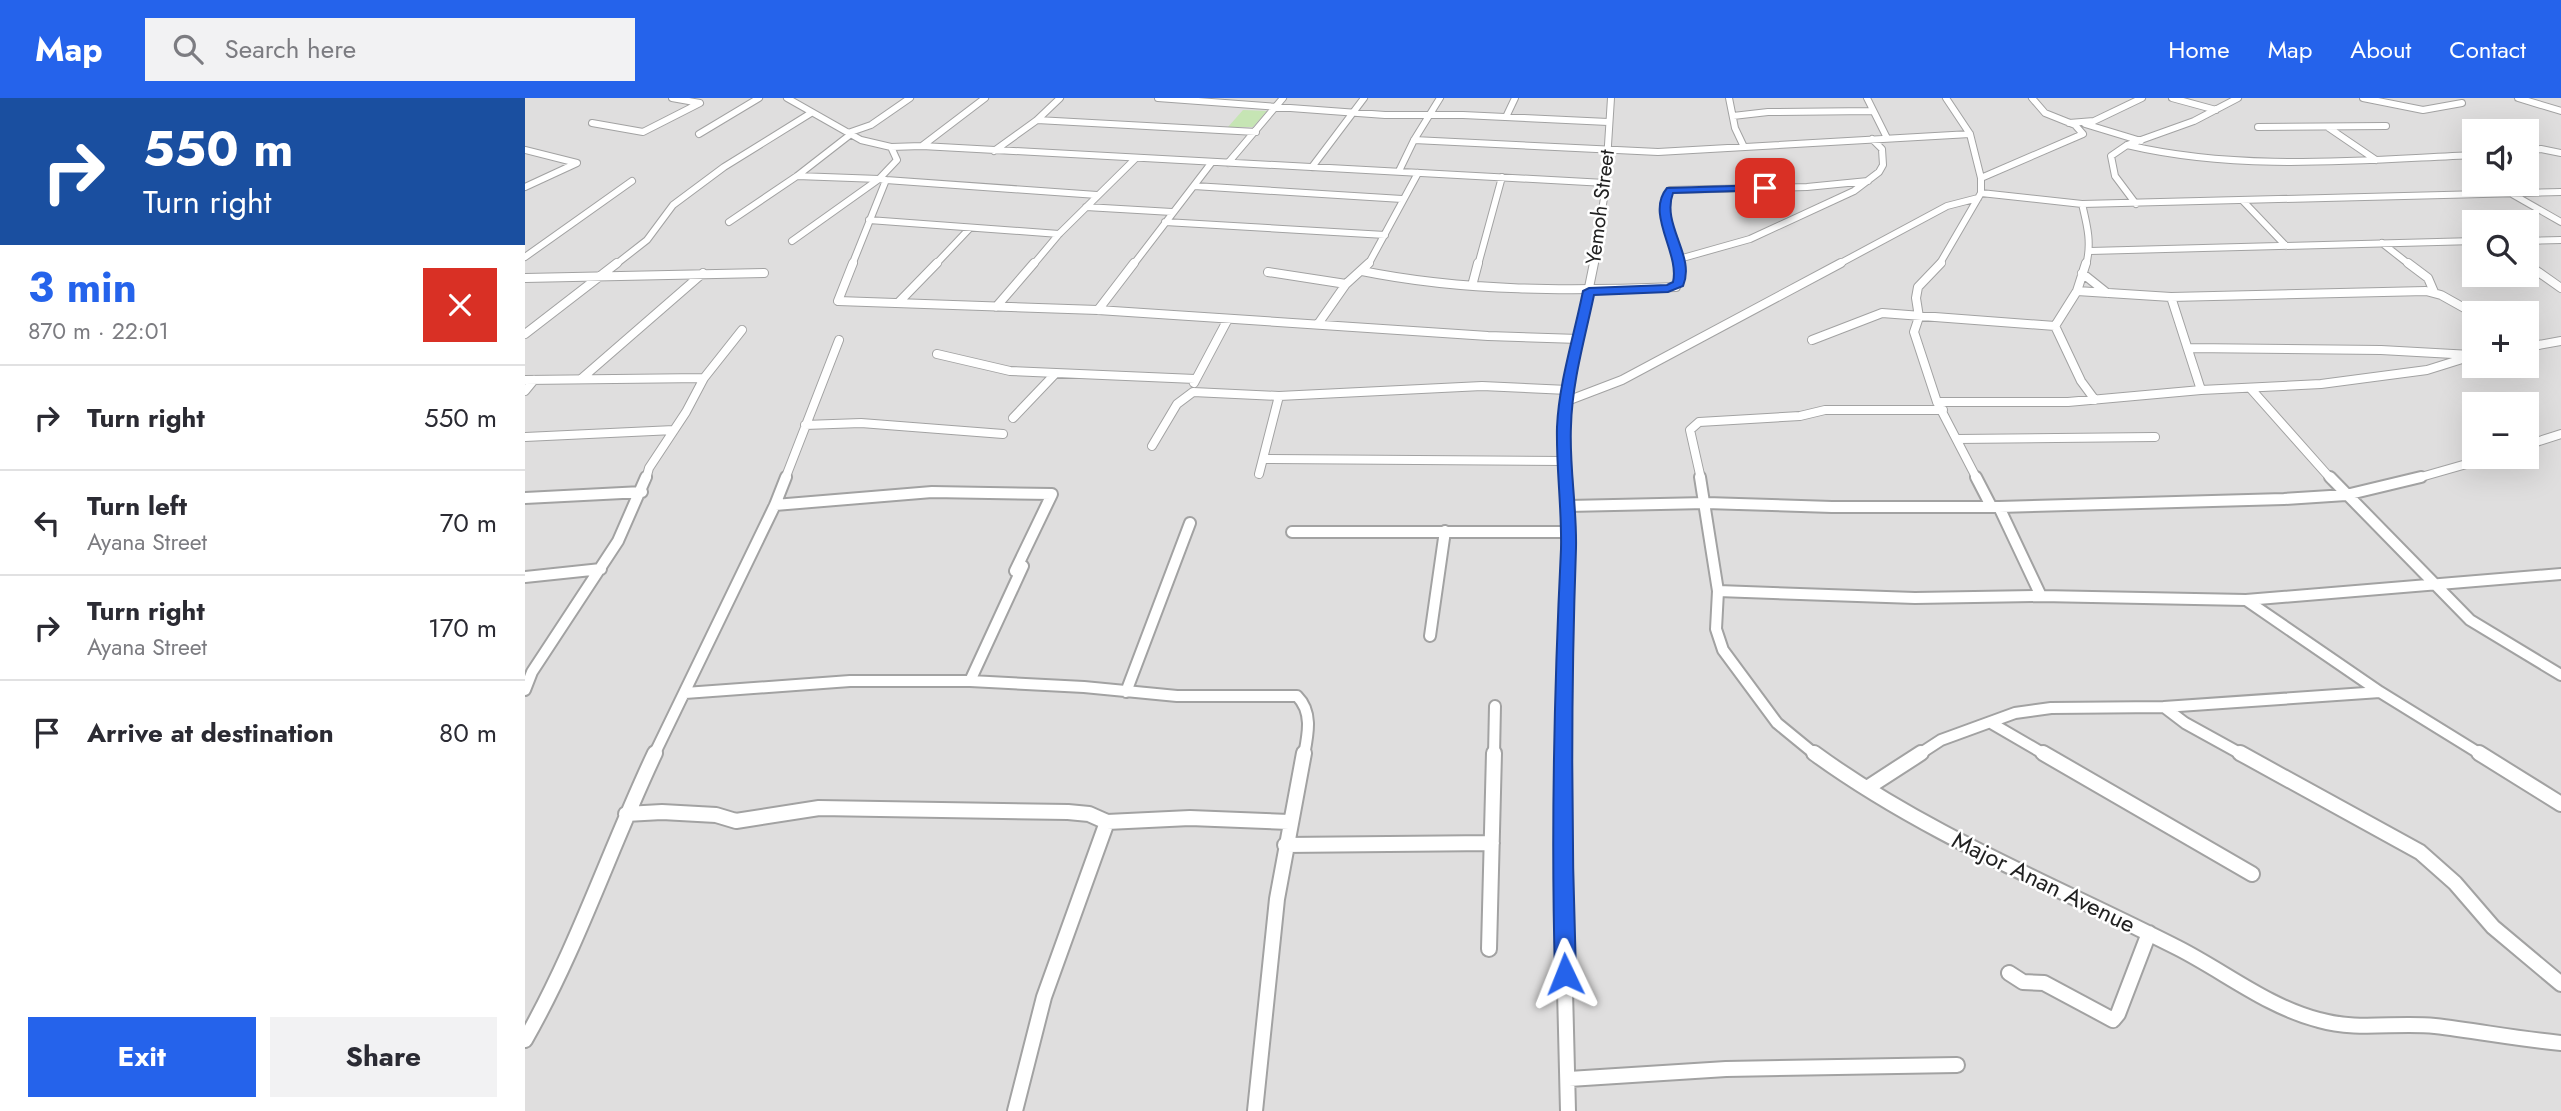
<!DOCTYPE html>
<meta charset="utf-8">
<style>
:root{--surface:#fff;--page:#f2f2f3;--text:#2b2b33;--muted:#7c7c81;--line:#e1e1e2;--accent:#2563eb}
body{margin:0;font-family:Jost,sans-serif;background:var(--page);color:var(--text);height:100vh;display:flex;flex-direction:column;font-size:26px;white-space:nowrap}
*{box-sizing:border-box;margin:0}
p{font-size:23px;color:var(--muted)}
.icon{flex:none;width:38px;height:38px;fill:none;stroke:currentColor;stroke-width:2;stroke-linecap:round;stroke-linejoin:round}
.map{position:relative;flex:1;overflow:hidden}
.side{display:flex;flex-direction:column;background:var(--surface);width:525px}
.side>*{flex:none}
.top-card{background:#1a4fa0;color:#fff;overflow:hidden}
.controls{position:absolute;left:1937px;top:21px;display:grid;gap:14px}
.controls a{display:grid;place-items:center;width:77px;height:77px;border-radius:0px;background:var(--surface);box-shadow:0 7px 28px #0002;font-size:35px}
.pin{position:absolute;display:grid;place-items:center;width:60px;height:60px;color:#fff;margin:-30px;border-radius:14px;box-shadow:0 4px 10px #0006}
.me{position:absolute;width:77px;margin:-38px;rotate:358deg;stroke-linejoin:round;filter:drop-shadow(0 0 5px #0008)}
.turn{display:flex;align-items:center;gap:24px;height:147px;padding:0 28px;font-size:32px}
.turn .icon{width:91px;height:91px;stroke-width:2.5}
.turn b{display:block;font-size:49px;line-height:60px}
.round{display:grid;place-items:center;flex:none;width:74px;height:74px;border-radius:0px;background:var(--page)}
.head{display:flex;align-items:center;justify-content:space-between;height:119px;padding:0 28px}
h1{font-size:42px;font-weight:700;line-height:52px;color:var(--accent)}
.primary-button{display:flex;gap:14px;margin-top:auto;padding:14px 28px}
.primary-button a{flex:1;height:80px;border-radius:0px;background:var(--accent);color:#fff;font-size:28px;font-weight:700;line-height:80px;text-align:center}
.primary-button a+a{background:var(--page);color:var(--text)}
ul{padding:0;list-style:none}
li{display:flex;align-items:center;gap:21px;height:105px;padding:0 28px;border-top:2px solid var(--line)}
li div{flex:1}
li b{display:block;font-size:26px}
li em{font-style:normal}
header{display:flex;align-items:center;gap:42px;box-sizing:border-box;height:98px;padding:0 35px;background:var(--accent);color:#fff}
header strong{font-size:33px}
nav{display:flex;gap:38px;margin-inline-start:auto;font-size:24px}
.search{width:490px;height:63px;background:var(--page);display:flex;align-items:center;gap:18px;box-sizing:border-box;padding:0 24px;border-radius:0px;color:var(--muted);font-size:26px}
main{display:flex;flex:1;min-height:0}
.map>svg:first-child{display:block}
</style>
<header>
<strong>Map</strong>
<div class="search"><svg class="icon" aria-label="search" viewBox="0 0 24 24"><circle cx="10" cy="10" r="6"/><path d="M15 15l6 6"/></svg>Search here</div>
<nav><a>Home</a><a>Map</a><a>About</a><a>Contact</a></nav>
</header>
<main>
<section class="side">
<div class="top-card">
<div class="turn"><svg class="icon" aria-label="right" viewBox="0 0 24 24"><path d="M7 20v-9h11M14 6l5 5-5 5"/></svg><div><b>550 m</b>Turn right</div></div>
</div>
<div class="head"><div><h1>3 min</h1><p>870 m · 22:01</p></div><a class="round" style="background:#d93025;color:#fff"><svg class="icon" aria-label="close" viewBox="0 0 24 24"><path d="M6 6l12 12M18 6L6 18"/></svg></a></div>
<ul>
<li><svg class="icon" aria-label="right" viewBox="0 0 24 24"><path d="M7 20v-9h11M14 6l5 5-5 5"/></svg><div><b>Turn right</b></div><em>550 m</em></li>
<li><svg class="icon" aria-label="left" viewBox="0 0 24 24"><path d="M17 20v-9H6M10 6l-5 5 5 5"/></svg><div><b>Turn left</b><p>Ayana Street</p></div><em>70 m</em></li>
<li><svg class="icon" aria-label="right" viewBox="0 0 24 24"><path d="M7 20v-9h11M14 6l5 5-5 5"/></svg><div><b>Turn right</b><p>Ayana Street</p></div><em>170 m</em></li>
<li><svg class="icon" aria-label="arrive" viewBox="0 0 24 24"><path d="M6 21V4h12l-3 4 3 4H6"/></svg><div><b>Arrive at destination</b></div><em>80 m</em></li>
</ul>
<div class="primary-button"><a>Exit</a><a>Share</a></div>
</section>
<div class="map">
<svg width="2036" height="1013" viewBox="0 0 2036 1013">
<rect width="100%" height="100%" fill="#f0efe9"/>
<path fill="#dfdede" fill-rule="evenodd" d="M0 0H2036V1013H0ZM1950 33H2002V86H1950ZM1950 124H2002V177H1950ZM1950 215H2002V268H1950ZM1950 306H2002V359H1950Z"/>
<path fill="#c6e5b4" d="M718 12 742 13 728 29H703Z"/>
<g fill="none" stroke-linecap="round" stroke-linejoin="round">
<defs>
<path id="street-far3" d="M262 0 336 42 366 49 372 62 354 81 361 82 327 167
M633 0 860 17H938L1083 24
M1204 0 1210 30 1219 49
M1342 0 1362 40
M1647 0 1691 12
M1838 0 1898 12 1937 5
M1993 0 2036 13
M1208 18 1243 14 1348 13
M981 19 990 0
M512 22 731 34
M67 25 118 34 175 5 147 0
M1544 25 1569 23 1617 0
M1560 26 1616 43
M1733 29 1861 28
M1804 30 1851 62
M323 35 346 27 385 0
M174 36 234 0
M889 42 1133 54 1445 36
M1602 47C1717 74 1833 62 1950 57
M397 48 460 0
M366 49 397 48 1080 85
M0 52 52 65 0 89
M2002 52 2016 51 2036 55
M469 53 512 22 535 0
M703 65 758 0
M787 69 839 0
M874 73 889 42 915 0
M272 78 354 81
M1456 80 1558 36 1550 27 1520 15 1507 0
M361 82 572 97
M669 88 877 101
M1456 95 1557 106 2036 94
M1987 96 2036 124
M1718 103 1761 148
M1557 106C1562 127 1567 145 1561 167
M1611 106 1590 78 1586 58 1602 47 1669 23 1713 0
M561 109 647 114
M344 122 534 136
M204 124 272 78 326 36
M640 124 860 137
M267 143 354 81
M2002 143 2036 142
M1857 145 1885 167
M1565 153 1950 143
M0 159 107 83
M1154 161 1225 141 1329 93 1354 74 1358 67 1357 51 1347 41
M90 167 122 142 148 107 199 69 286 15
M410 167 445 130
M508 167 534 136 610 61
M608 167 687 64
M843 167 893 75
M953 167 977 79
M1068 167 1080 94 1086 0
M1155 167C1148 141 1133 117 1145 92L1282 89 1343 83
M1312 167 1422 108 1453 100
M1414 167 1456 95V80L1445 36 1421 0"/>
<path id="street-far2" d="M328 165 313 203 573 212 963 238 1054 241
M1416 165 1393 189 1391 200 1394 219 1389 234 1412 304 1452 381
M1883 165 1903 180 1909 194
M2002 166 2036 190
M837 173C940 194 1047 193 1151 189L1155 178 1154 165
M743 174 821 186
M1557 175 1582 195
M0 180 239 175
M948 184 953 165
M1552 193 1646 199 1901 193 1916 197 1950 216
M1646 199 1676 292
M374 204 412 165
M471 209 509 165
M573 212 609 165
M793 226 821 186 844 165
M1530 228 1556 283 1570 302
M0 236 92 165
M1287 242 1357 215 1530 228 1552 193 1561 165
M2002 249 2036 243
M1663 250 1856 252 1946 257
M412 256 485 273 670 281
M179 280 217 232
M56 281 178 175
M0 282 179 280 161 314 124 370 121 381
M669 285 703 221
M1726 291 1806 381
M0 293 9 282
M1042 303 1097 282 1316 165
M1412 304H1543L1676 292 1796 286 1902 272 1950 257
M488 320 530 276
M280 327 336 325 478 336
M0 339 149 332
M1432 341 1630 339
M2002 347 2036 336
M627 348 652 306 668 294 754 298 957 288 1043 292
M738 361 1039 363
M734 376 754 298
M260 381 314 242
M1041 381 1039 328 1043 292 1069 165
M1176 381 1165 332 1174 324 1275 318 1300 312H1418
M1889 381 1966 359"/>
<path id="street-far1" d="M1175 379 1193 493 1191 531 1198 552 1252 625 1291 657
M1451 379 1466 408
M1805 379 1945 522 2036 577
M0 400 117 394
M250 407 407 394 527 396 490 473
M1043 408 1181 405 1307 409H1474L1759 401 1821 397 1896 379
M1474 409 1516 498
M767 434H1044
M0 479 76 471
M1193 493 1390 500 1516 498 1721 502 2036 476
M1721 502 1855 594 1957 657
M905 538 920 433
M445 583 498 468
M0 592 7 574 93 443 121 379
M601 594 665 425
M160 595 325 583H445L559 589 652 598H772C788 614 783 636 779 657
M1639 609 1855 594
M1466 625 1521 657
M129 657 250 407 261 379
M969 657 970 608
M1038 657 1044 434 1041 379
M1393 657 1416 642 1490 615 1526 610 1639 609 1660 625 1718 657"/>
<path id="street" d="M1038 655 1037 771 1043 1013
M1289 655C1400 736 1531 788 1653 850 1700 874 1743 909 1794 922 1832 933 1871 924 1910 928 1952 933 1994 941 2036 945
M1518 655 1727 776
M1715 655 1895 754 1930 785 1968 829 2036 886
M1954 655 2036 706
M1342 690 1396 655
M101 716 137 714 191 717 211 723 294 710 543 714 564 716 582 724 665 720 764 724
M760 747 967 745
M964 851 969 655
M1484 875 1498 884 1519 885 1588 922 1593 916 1624 835
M0 942C52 851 85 750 130 655
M1044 981 1201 971 1432 967
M490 1013 519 899 582 724
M730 1013 752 801 779 655"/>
</defs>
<use href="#street-far3" stroke="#a2a2a2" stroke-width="8"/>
<use href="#street-far2" stroke="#a2a2a2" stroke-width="10"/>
<use href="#street-far1" stroke="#a2a2a2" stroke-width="14"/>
<use href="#street" stroke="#a2a2a2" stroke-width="18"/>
<use href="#street-far3" stroke="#fff" stroke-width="6"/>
<use href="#street-far2" stroke="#fff" stroke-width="8"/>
<use href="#street-far1" stroke="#fff" stroke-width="10"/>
<use href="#street" stroke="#fff" stroke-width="14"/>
</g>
<path fill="#2563eb" stroke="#184099" stroke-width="2" d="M1240 87 1243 88V92L1148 95C1136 127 1171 158 1158 188L1143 194 1069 197C1060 240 1047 284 1046 328 1044 368 1052 409 1051 450 1046 592 1046 734 1051 876L1048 883 1040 885 1033 883 1030 876C1026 734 1029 593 1036 451 1037 410 1031 370 1032 329 1034 284 1049 238 1058 193L1064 190 1142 187 1148 184C1155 155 1120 116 1142 90Z"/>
<g text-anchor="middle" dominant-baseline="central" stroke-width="5" stroke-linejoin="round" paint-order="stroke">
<g font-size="21" fill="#212121" stroke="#fff">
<text transform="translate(1075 109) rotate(-83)">Yemoh Street</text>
</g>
<g font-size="24" fill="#212121" stroke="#fff">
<text transform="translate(1519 784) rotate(26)">Major Anan Avenue</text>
</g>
</g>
</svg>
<div class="controls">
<a><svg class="icon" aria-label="sound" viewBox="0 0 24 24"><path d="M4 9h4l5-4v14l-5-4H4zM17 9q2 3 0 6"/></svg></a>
<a><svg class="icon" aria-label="search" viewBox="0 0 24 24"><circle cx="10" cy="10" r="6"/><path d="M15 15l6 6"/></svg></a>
<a>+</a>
<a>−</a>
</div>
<div class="pin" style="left:1240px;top:90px;background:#d93025"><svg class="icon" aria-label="arrive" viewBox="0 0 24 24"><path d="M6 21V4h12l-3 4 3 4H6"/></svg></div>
<svg class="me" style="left:1040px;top:876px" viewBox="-20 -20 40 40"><path d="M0-17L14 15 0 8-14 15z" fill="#2563eb" stroke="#fff" stroke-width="4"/></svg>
</div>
</main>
